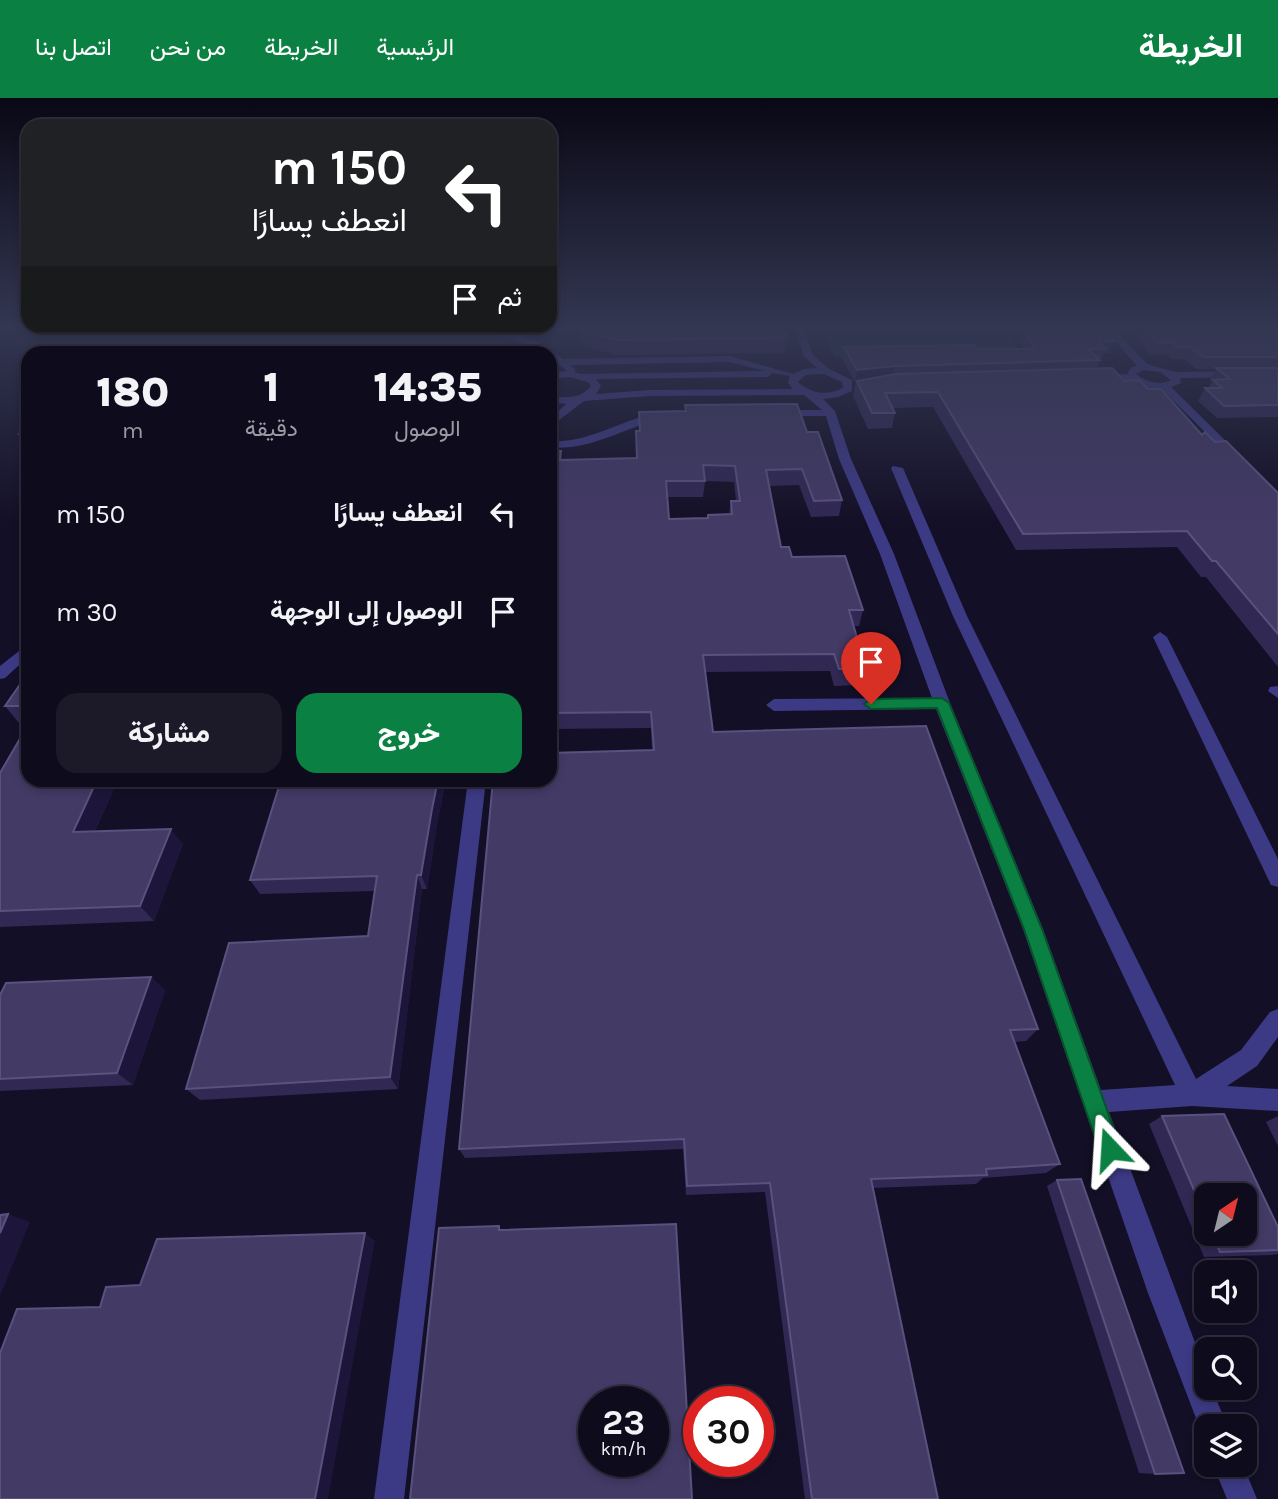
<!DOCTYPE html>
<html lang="ar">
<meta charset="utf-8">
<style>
:root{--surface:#0e0b1c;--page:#1c1929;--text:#f1f3f6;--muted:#9b9ba3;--line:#2e2b3b;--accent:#0b8043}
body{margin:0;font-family:Karla,Vazirmatn,sans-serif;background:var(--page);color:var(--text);direction:rtl;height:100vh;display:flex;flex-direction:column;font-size:26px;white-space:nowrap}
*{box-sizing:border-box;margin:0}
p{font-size:23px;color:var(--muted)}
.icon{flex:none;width:38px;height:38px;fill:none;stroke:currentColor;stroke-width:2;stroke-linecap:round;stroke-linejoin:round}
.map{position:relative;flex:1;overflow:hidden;direction:ltr}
.drawer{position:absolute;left:21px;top:248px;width:536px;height:441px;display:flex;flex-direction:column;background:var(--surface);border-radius:21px;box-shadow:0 4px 10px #0003,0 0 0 2px var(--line);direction:rtl}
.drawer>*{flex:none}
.banner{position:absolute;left:21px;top:21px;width:536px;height:214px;border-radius:21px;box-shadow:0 4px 10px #0003,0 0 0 2px var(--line);direction:rtl;background:#202124;color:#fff;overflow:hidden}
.needle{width:46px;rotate:35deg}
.fabs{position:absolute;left:1194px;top:1085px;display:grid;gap:14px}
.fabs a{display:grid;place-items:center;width:63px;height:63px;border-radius:14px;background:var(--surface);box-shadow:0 4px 10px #0003,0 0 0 2px var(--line);font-size:35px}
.speed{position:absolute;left:578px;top:1288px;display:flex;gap:14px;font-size:35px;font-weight:700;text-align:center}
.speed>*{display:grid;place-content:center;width:91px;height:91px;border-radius:50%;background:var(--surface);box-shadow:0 4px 10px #0003,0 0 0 2px var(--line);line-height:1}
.speed small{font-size:18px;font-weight:400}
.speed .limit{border:10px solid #d22;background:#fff;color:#111}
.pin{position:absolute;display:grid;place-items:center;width:60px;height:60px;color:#fff;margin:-72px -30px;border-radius:50% 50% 50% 0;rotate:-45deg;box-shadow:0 0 7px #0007}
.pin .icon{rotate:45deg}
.me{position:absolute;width:77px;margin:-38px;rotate:340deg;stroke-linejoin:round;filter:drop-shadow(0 0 5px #0008)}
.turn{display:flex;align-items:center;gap:24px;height:147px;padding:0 35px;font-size:32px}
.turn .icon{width:91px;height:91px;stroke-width:2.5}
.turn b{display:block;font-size:49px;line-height:60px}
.then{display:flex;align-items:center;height:66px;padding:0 35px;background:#0003;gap:14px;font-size:26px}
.eta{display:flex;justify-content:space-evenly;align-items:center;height:119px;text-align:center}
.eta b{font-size:42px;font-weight:800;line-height:49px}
.primary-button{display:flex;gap:14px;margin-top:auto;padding:14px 35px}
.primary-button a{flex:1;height:80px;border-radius:21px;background:var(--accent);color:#fff;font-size:28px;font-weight:800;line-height:80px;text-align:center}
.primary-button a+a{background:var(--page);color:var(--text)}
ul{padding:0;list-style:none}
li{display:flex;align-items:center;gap:21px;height:98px;padding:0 35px}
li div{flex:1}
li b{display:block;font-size:26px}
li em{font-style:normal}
header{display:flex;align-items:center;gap:42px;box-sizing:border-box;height:98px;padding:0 35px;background:var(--accent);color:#fff}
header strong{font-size:33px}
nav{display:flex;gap:38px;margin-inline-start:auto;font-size:24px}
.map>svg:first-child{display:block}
</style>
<header>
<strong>الخريطة</strong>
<nav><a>الرئيسية</a><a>الخريطة</a><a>من نحن</a><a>اتصل بنا</a></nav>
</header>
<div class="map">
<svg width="1278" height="1401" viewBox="0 0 1278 1401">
<rect width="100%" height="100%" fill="#130f26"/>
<path fill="#12302f" d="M823 230H1004L1024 259H834Z"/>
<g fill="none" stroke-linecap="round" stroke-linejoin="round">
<path fill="#3d3a85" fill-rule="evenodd" d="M483 230C512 229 541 244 563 261L730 258 793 276 804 271 817 270 804 258 794 230H803L813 257 829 271 852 282V293L838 299 823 301 835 313 851 361 894 456 950 605 1043 831 1101 992 1175 987 953 518 891 370 893 368 903 370 967 518 1196 981 1241 952 1270 914 1278 911V939L1257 968 1227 988 1278 991V1013L1192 1008 1109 1014 1206 1274V1290H1212L1227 1328H1206V1339L1199 1328 1148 1195 1023 831 936 611 774 613 766 607 774 601 932 600 880 456 839 361 826 318H778L773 315 778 312H822L804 297 650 298 584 303 550 329V321L566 306 550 304V298C566 300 580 301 591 288L588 284 570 279 550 281V275L567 273 550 260V256ZM730 264 765 273 580 276 574 274 576 272 570 267ZM772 275 790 278 788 285 793 291 650 292 596 296 601 288 596 281 768 279ZM824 276 842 284 843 290C827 298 811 296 798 284L806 277Z
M1104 230H1113L1147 266 1175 274 1278 273V279L1180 280 1181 285 1171 289 1240 357V361H1232L1162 291 1143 289 1131 282H1096L1095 280 1100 277 1127 276 1132 269 1137 268ZM1144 272 1160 274 1171 282C1159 288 1147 284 1136 276Z
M662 314 667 317 666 319C628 328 589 354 550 349V343C589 346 623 320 662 314Z
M23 333H28V339L19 338 17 336Z
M1160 534 1167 539 1278 761V789L1271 787 1153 539Z
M28 546V559L5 580 0 581V568Z
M1278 588V600L1268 593 1270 589Z
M468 682H486L404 1401H374Z
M1213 1367H1243L1257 1401H1227Z"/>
</g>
<path fill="#312854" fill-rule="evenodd" d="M581 230 787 240 785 255 616 257 581 247Z
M1047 230H1110L1112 232 1109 238 1114 243 1109 255H1104L1096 271 1124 283 1148 291 1202 337 1215 344 1278 395V569L1206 479H1201L1177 449 1016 452 933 309 893 310 895 315 892 330 868 331 853 298 856 284H855L842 261 844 249 978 251H1024L1019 245 1023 234 1050 233Z
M1132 230H1278V319L1217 320 1198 303 1205 290H1208L1212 284 1210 282 1216 271H1196L1184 261H1171L1167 256 1150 257Z
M685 307 807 334 842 402 839 418 811 419 799 387 769 388 781 449 792 459 863 512 859 528H854L866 571 862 587 834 588 830 573 705 574 713 634 1038 931 1026 943 1014 944 1060 1066 1046 1075 983 1080 976 1086 873 1090 938 1401H805L765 1094 686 1097 683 1051 465 1060 459 1051 652 652 651 630 550 631V353L562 362 636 360V333H639V314L685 313ZM705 383 734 384 736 403H731L729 416 708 417 707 420 669 421 668 399H703Z
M5 608H28V625H19Z
M0 675 28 682H166L163 689 114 691 95 733 183 746 154 823 0 829Z
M281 682H446L437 726 427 791H422L398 991 200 1002 186 991 368 838 375 793 260 796 250 782Z
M151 879 165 893 133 987 0 993V897Z
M1162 1018 1278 1129V1156L1271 1157 1204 1159 1149 1026ZM1206 1097 1244 1136H1206Z
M1278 1018V1048L1266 1024Z
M1057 1082 1155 1376 1139 1375 1047 1088Z"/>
<path fill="#1d163a" d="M895 268 892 279 855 284 857 272Z
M97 682H107L114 691 87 750 73 734Z
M159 682H166L163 689Z
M438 682H446L437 726 427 791 421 777 432 711Z
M171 731 183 746 154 823 140 808Z
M417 777 422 791 398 991 390 979Z
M151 879 165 893 133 987 117 975Z
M8 1116 30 1124 0 1198V1135Z
M365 1135 375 1143 328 1401H315Z"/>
<path fill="#433a66" stroke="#5a527e" stroke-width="2" fill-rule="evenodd" d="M581 230H783L787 240 616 242 580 233Z
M1062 230H1110L1112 232H1104L1114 243H1099L1105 251H1088L1100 262 895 268 857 272 844 249 975 247 978 251H1036L1023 234 1065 233Z
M1145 230H1278V259H1203L1190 249H1177L1173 244 1156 245Z
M439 251V256H319Z
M481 254H508V256H481Z
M1112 270 1124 283 1139 282 1148 291H1161L1202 337 1205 334 1215 344 1226 343 1278 395V536L1216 463H1212L1187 433 1023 436 938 294 885 295 895 315H872L857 283 896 276Z
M1216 270H1278V307L1224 308 1205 290H1222L1213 282 1230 281Z
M797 306 807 334H818L842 402 814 403 802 371 766 372 781 449H789L792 459 845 458 863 512H849L866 571H839L834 556 703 557 713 634 926 628 1038 931 1010 932 1060 1066 986 1071 987 1077 871 1081 938 1401H812L770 1085 687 1088 684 1041 459 1051 493 682H550V655L654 652 651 614 550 615V353H561L560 362 637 360 636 333H640L639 314 686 313 685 307ZM703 367 735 368 740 403H731L732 416 708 417V420L669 421 666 383H705Z
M26 578H28V608H5Z
M28 627V682H97L73 734 171 731 140 808 0 813V675Z
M281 682H438L432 711 421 777H417L390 979 186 991 229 845 368 838 377 778 250 782Z
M151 879 117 975 0 981V897L6 885Z
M1224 1016 1278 1129V1152L1220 1154 1212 1136H1244V1097H1206V1120L1162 1018Z
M1081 1081 1184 1375 1155 1376 1057 1082Z
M8 1116 0 1135V1117Z
M676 1126 692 1401H410L439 1130 499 1128V1132ZM593 1304H653V1363H593Z
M365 1135 315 1401H0V1255L17 1211 100 1209 106 1189 140 1187 157 1141Z"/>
<linearGradient id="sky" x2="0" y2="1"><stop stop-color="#0a0815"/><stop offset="0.54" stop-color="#333752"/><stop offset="1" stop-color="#333752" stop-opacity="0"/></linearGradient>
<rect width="1278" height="426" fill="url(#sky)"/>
<path fill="#0b8043" stroke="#07532c" stroke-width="2" d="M942 600 949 605 1042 831 1121 1051 1117 1059 1110 1062 1102 1059 1099 1051 1024 831 937 610 871 611 864 606 871 601Z"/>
</svg>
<div class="fabs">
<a><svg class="needle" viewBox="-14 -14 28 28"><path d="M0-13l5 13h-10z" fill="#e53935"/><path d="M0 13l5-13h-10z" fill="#9b9ba3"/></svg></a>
<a><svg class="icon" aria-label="sound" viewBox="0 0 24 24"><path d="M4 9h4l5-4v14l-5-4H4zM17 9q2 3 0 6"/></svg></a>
<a><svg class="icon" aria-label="search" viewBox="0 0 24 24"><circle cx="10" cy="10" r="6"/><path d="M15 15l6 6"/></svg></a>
<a><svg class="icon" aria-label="layers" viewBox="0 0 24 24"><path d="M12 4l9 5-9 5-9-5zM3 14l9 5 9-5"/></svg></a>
</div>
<div class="speed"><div>23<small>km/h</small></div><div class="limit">30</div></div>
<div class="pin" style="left:871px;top:606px;background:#d93025"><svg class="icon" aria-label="arrive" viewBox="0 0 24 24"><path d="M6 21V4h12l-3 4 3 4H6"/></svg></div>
<svg class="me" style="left:1110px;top:1051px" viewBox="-20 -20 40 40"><path d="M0-17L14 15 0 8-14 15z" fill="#0b8043" stroke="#fff" stroke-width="4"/></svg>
<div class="banner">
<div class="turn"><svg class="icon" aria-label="left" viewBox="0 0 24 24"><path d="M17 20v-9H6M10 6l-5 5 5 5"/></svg><div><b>150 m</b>انعطف يسارًا</div></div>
<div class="then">ثم<svg class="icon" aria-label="arrive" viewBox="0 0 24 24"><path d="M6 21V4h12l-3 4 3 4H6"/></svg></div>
</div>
<section class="drawer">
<div class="eta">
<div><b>14:35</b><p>الوصول</p></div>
<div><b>1</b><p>دقيقة</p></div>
<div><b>180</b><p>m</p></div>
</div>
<ul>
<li><svg class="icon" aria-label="left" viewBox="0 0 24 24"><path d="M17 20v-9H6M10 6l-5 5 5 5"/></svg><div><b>انعطف يسارًا</b></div><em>150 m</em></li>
<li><svg class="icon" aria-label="arrive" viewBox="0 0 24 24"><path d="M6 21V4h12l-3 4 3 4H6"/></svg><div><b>الوصول إلى الوجهة</b></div><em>30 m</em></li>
</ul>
<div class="primary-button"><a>خروج</a><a>مشاركة</a></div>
</section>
</div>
